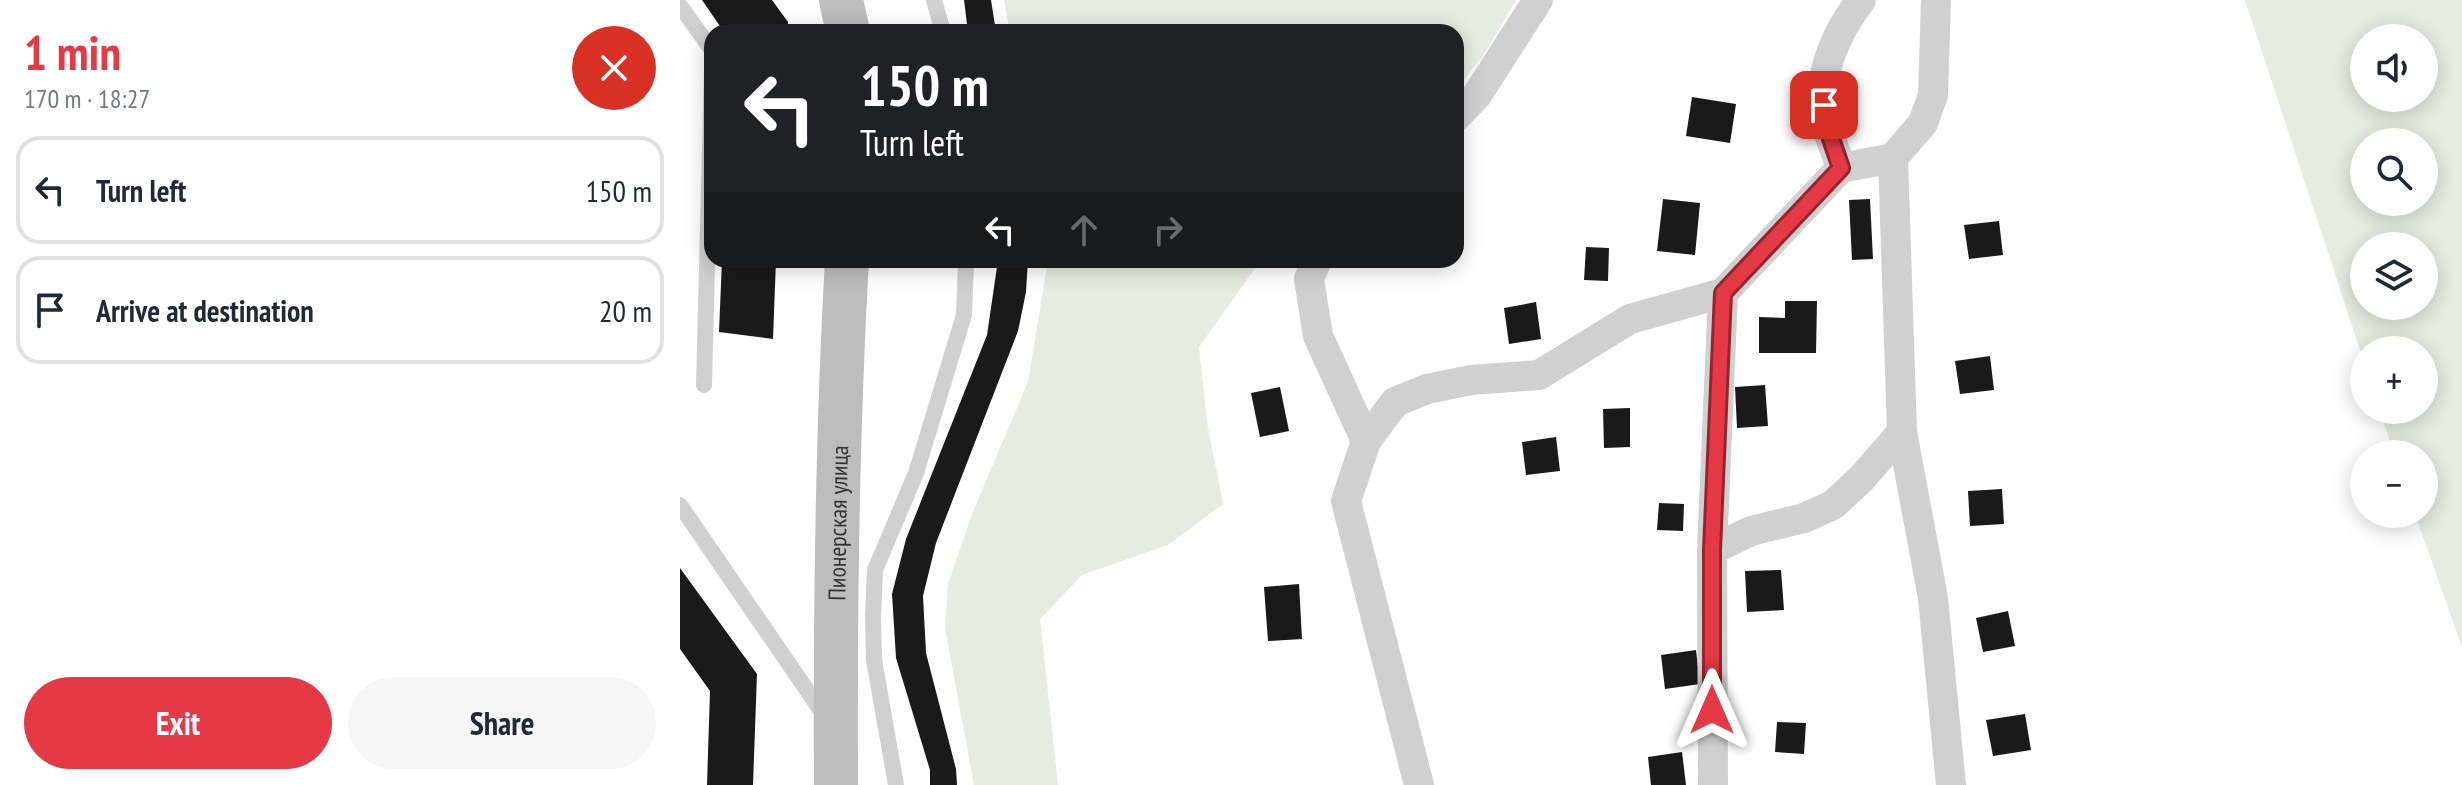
<!DOCTYPE html>
<meta charset="utf-8">
<style>
:root{--surface:#fff;--page:#f6f6f7;--text:#1f2937;--muted:#747a83;--line:#e0e1e3;--accent:#e63946}
body{margin:0;font-family:"PT Sans Narrow",sans-serif;background:var(--page);color:var(--text);height:100vh;display:flex;flex-direction:column;font-size:30px;white-space:nowrap}
*{box-sizing:border-box;margin:0}
p{font-size:26px;color:var(--muted)}
.icon{flex:none;width:44px;height:44px;fill:none;stroke:currentColor;stroke-width:2;stroke-linecap:round;stroke-linejoin:round}
.map{position:relative;flex:1;overflow:hidden}
.details{display:flex;flex-direction:column;background:var(--surface);width:680px}
.details>*{flex:none}
.hud{position:absolute;left:24px;top:24px;width:760px;height:244px;border-radius:24px;box-shadow:0 4px 20px #0003;background:#202124;color:#fff;overflow:hidden}
.tools{position:absolute;left:1670px;top:24px;display:grid;gap:16px}
.tools a{display:grid;place-items:center;width:88px;height:88px;border-radius:50%;background:var(--surface);box-shadow:0 4px 20px #0003;font-size:40px}
.pin{position:absolute;display:grid;place-items:center;width:68px;height:68px;color:#fff;margin:-34px;border-radius:16px;box-shadow:0 4px 12px #0006}
.me{position:absolute;width:88px;margin:-44px;rotate:0deg;stroke-linejoin:round;filter:drop-shadow(0 0 6px #0008)}
.turn{display:flex;align-items:center;gap:28px;height:168px;padding:0 24px;font-size:36px}
.turn .icon{width:104px;height:104px;stroke-width:2.5}
.turn b{display:block;font-size:56px;line-height:68px}
.lanes{display:flex;align-items:center;height:76px;padding:0 24px;background:#0003;justify-content:center;gap:40px;direction:ltr}
.lanes .off{opacity:.35}
.round{display:grid;place-items:center;flex:none;width:84px;height:84px;border-radius:42px;background:var(--page)}
.overview{display:flex;align-items:center;justify-content:space-between;height:136px;padding:0 24px}
h1{font-size:48px;font-weight:700;line-height:60px;color:var(--accent)}
.primary-button{display:flex;gap:16px;margin-top:auto;padding:16px 24px}
.primary-button a{flex:1;height:92px;border-radius:48px;background:var(--accent);color:#fff;font-size:32px;font-weight:700;line-height:92px;text-align:center}
.primary-button a+a{background:var(--page);color:var(--text)}
ul{padding:0;list-style:none}
li{display:flex;align-items:center;gap:24px;height:108px;margin:0 16px 12px;padding:0 8px;border:4px solid var(--line);border-radius:24px}
li div{flex:1}
li b{display:block;font-size:30px}
li em{font-style:normal}
main{display:flex;flex:1;min-height:0}
.map>svg:first-child{display:block}
</style>
<main>
<section class="details">
<div class="overview"><div><h1>1 min</h1><p>170 m · 18:27</p></div><a class="round" style="background:#d93025;color:#fff"><svg class="icon" aria-label="close" viewBox="0 0 24 24"><path d="M6 6l12 12M18 6L6 18"/></svg></a></div>
<ul>
<li><svg class="icon" aria-label="left" viewBox="0 0 24 24"><path d="M17 20v-9H6M10 6l-5 5 5 5"/></svg><div><b>Turn left</b></div><em>150 m</em></li>
<li><svg class="icon" aria-label="arrive" viewBox="0 0 24 24"><path d="M6 21V4h12l-3 4 3 4H6"/></svg><div><b>Arrive at destination</b></div><em>20 m</em></li>
</ul>
<div class="primary-button"><a>Exit</a><a>Share</a></div>
</section>
<div class="map">
<svg width="1782" height="785" viewBox="0 0 1782 785">
<rect width="100%" height="100%" fill="#fff"/>
<path fill="#e6ecdf" fill-rule="evenodd" d="M324 0H836L803 56 776 90V32H330Z
M1565 0H1782V647L1735 514H1744V454H1714L1700 410H1744V350H1684V362ZM1684 38H1744V98H1684ZM1684 142H1744V202H1684ZM1684 246H1744V306H1684Z
M368 260H581L519 347 527 422 543 504 488 545 402 575 360 619 378 785H294L265 628 268 584 292 514 348 382Z"/>
<path fill="#1a1a1a" d="M22 0H92L108 22V32H44Z
M284 0H311L316 32H288Z
M1012 97 1056 104 1050 143 1006 136Z
M983 199 1020 203 1015 255 977 251Z
M1190 199 1193 259 1172 260 1169 200Z
M1319 221 1323 255 1289 259 1284 225Z
M906 247 929 248 928 281 904 280Z
M42 260H96L93 339 39 332Z
M318 260H348L346 292 338 331 256 543 243 596 246 653 276 769 277 785H250V770L216 658 212 594 226 539 307 335Z
M1105 301H1137L1136 353H1079V317L1105 318Z
M856 302 861 339 829 344 824 308Z
M1310 356 1314 390 1280 394 1275 361Z
M1085 385 1088 426 1057 428 1055 387Z
M600 387 609 431 580 437 571 393Z
M950 408V447L924 448 923 409Z
M876 437 880 471 846 475 842 442Z
M1322 489 1324 524 1290 526 1288 491Z
M979 503 1004 504 1003 531 977 530Z
M0 568 77 674 73 785H27L30 691 0 649Z
M1101 570 1104 610 1067 612 1065 571Z
M619 584 622 639 588 641 584 587Z
M1328 611 1335 646 1303 652 1296 618Z
M1016 650 1020 684 985 689 981 655Z
M1345 714 1351 750 1313 756 1306 720Z
M1097 722 1126 723 1124 754 1095 752Z
M1002 752 1006 785H971L968 757Z"/>
<g fill="none" stroke-linecap="round" stroke-linejoin="round">
<path stroke="#d0d0d0" stroke-width="16" d="M254 0 263 32
M0 6 32 50
M24 385 32 70
M0 505 146 718
M216 785 194 660 193 616 195 570 236 473 284 315 286 260"/>
<path stroke="#d0d0d0" stroke-width="30" d="M776 117 797 95 858 0
M1213 158 1222 432 1253 598 1271 785
M1161 168 1213 158 1243 123 1253 95 1256 0
M637 260 629 279 638 336 686 441 666 501 739 785
M686 441 715 402 747 389 791 380 859 375 950 319 1043 293 1161 168C1156 152 1149 136 1145 121 1136 77 1155 34 1181 0
M1032 550 1071 531 1124 518 1153 505 1182 478 1222 432
M1033 785 1032 550 1043 293"/>
<g stroke="#bdbdbd" stroke-width="44">
<path d="M161 0 168 32"/>
<path id="s1" d="M156 785C155 610 157 435 167 260"/>
</g>
</g>
<g fill="none" stroke-linecap="round" stroke-linejoin="round">
<defs>
<path id="route" d="M1032 710V550L1043 293 1161 168 1145 121 1144 105"/>
</defs>
<use href="#route" stroke="#96252e" stroke-width="20"/>
<use href="#route" stroke="#e63946" stroke-width="14"/>
</g>
<g text-anchor="middle" dominant-baseline="central" stroke-width="8" stroke-linejoin="round" paint-order="stroke">
<g font-size="24" fill="#333" stroke="#fff">
<text stroke="none"><textPath href="#s1" startOffset="262">Пионерская улица</textPath></text>
</g>
</g>
</svg>
<div class="tools">
<a><svg class="icon" aria-label="sound" viewBox="0 0 24 24"><path d="M4 9h4l5-4v14l-5-4H4zM17 9q2 3 0 6"/></svg></a>
<a><svg class="icon" aria-label="search" viewBox="0 0 24 24"><circle cx="10" cy="10" r="6"/><path d="M15 15l6 6"/></svg></a>
<a><svg class="icon" aria-label="layers" viewBox="0 0 24 24"><path d="M12 4l9 5-9 5-9-5zM3 14l9 5 9-5"/></svg></a>
<a>+</a>
<a>−</a>
</div>
<div class="pin" style="left:1144px;top:105px;background:#d93025"><svg class="icon" aria-label="arrive" viewBox="0 0 24 24"><path d="M6 21V4h12l-3 4 3 4H6"/></svg></div>
<svg class="me" style="left:1032px;top:710px" viewBox="-20 -20 40 40"><path d="M0-17L14 15 0 8-14 15z" fill="#e63946" stroke="#fff" stroke-width="4"/></svg>
<div class="hud">
<div class="turn"><svg class="icon" aria-label="left" viewBox="0 0 24 24"><path d="M17 20v-9H6M10 6l-5 5 5 5"/></svg><div><b>150 m</b>Turn left</div></div>
<div class="lanes"><svg class="icon" aria-label="left" viewBox="0 0 24 24"><path d="M17 20v-9H6M10 6l-5 5 5 5"/></svg><svg class="icon off" aria-label="ahead" viewBox="0 0 24 24"><path d="M12 20V5M6 11l6-6 6 6"/></svg><svg class="icon off" aria-label="right" viewBox="0 0 24 24"><path d="M7 20v-9h11M14 6l5 5-5 5"/></svg></div>
</div>
</div>
</main>
